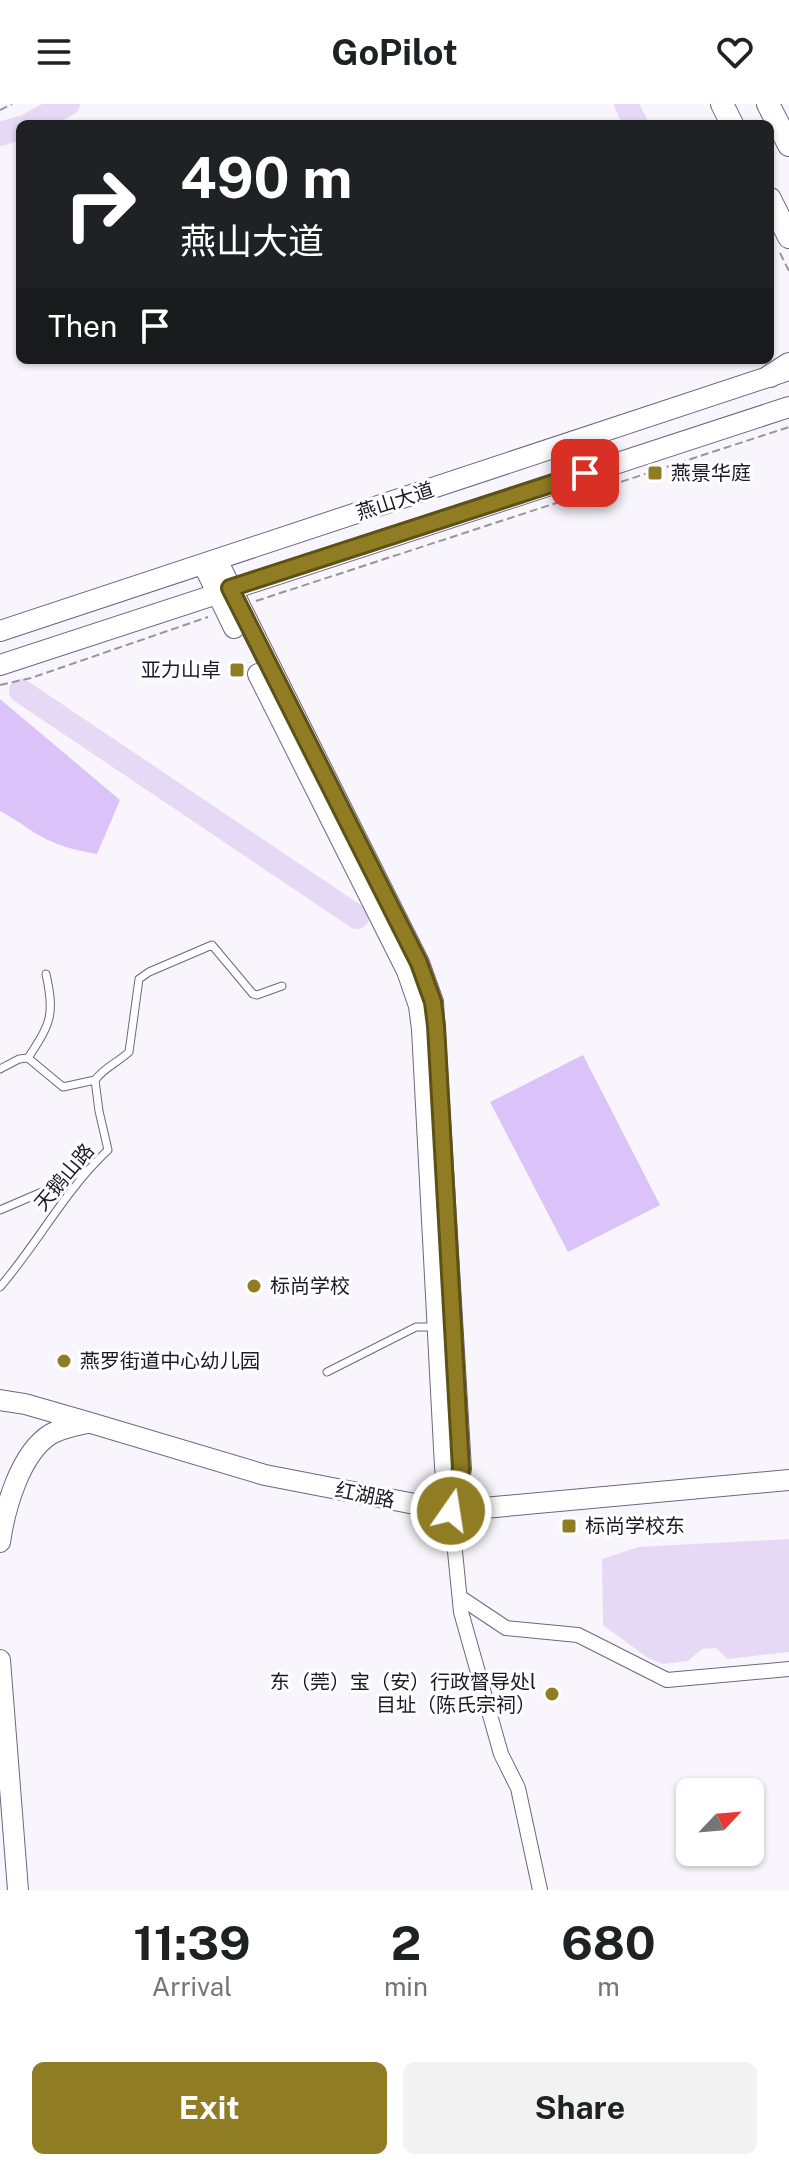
<!DOCTYPE html>
<meta charset="utf-8">
<style>
:root{--surface:#fff;--page:#f2f2f2;--text:#202124;--muted:#757577;--accent:#907c22}
body{margin:0;font-family:"Public Sans","Noto Sans SC",sans-serif;background:var(--page);color:var(--text);height:100vh;display:flex;flex-direction:column;font-size:30px;white-space:nowrap}
*{box-sizing:border-box;margin:0}
p{font-size:26px;color:var(--muted)}
.icon{flex:none;width:44px;height:44px;fill:none;stroke:currentColor;stroke-width:2;stroke-linecap:round;stroke-linejoin:round}
.map{position:relative;height:1786px;overflow:hidden}
.drawer{display:flex;flex-direction:column;background:var(--surface);flex:1}
.drawer>*{flex:none}
.hud{position:absolute;left:16px;top:16px;width:758px;height:244px;border-radius:12px;box-shadow:0 2px 6px #0004;background:#202124;color:#fff;overflow:hidden}
.needle{width:52px;rotate:64deg}
.controls{position:absolute;left:676px;top:1674px;display:grid;gap:16px}
.controls a{display:grid;place-items:center;width:88px;height:88px;border-radius:12px;background:var(--surface);box-shadow:0 2px 6px #0004;font-size:40px}
.pin{position:absolute;display:grid;place-items:center;width:68px;height:68px;color:#fff;margin:-34px;border-radius:16px;box-shadow:0 4px 12px #0006}
.me{position:absolute;width:88px;margin:-44px;rotate:13deg;stroke-linejoin:round;filter:drop-shadow(0 0 6px #0008)}
.turn{display:flex;align-items:center;gap:28px;height:168px;padding:0 32px;font-size:36px}
.turn .icon{width:104px;height:104px;stroke-width:2.5}
.turn b{display:block;font-size:56px;line-height:68px}
.then{display:flex;align-items:center;height:76px;padding:0 32px;background:#0003;gap:16px;font-size:30px}
.eta{display:flex;justify-content:space-evenly;align-items:center;height:136px;text-align:center}
.eta b{font-size:48px;font-weight:700;line-height:56px}
.button{display:flex;gap:16px;margin-top:auto;padding:16px 32px}
.button a{flex:1;height:92px;border-radius:12px;background:var(--accent);color:#fff;font-size:32px;font-weight:700;line-height:92px;text-align:center}
.button a+a{background:var(--page);color:var(--text)}
header{display:flex;justify-content:space-between;align-items:center;height:104px;padding:0 32px;background:var(--surface);font-size:36px;font-weight:700}
.map>svg:first-child{display:block}
</style>
<header><svg class="icon" aria-label="menu" viewBox="0 0 24 24"><path d="M4 6h16M4 12h16M4 18h16"/></svg>GoPilot<svg class="icon" aria-label="heart" viewBox="0 0 24 24"><path d="M12 20l-8-8c-3-5 5-10 8-4 3-6 11-1 8 4z"/></svg></header>
<div class="map">
<svg width="789" height="1786" viewBox="0 0 789 1786">
<rect width="100%" height="100%" fill="#f8f6fc"/>
<path fill="#dbc2f8" d="M0 595 120 696 97 750C79 747 62 743 46 735 30 727 16 715 0 707Z
M583 951 660 1101 568 1148 490 998Z"/>
<path fill="#e6d9f5" d="M789 1435V1548L728 1555 716 1544 702 1545 688 1557 663 1560 648 1554 603 1521 602 1455 638 1443Z"/>
<g fill="none" stroke-linecap="round" stroke-linejoin="round">
<path stroke="#e6d9f5" stroke-width="24" d="M626 0 636 20
M30 20 68 0
M0 30 20 24
M21 587 357 813"/>
<defs>
<path id="lane" d="M28 954C51 919 55 911 46 870
M0 965 19 955 28 954 63 983 95 976
M0 1106 56 1082 84 1066
M0 1183C38 1139 65 1086 108 1046L99 1007 95 976C105 963 117 959 129 948L139 875 149 868 212 841 253 890 257 891 282 882
M327 1268 416 1223H436"/>
<path id="street" d="M451 1407 461 1508 501 1650 518 1684 540 1786
M461 1494 506 1524 578 1531 667 1576 789 1565"/>
<path id="secondary" d="M217 456 419 859 433 898 461 1365 451 1407
M203 460 234 524
M0 527 786 267
M0 561 789 303
M258 570 407 867 419 902 422 925 445 1363 450 1396
M0 1296 25 1300 91 1319 265 1371 451 1407 789 1376
M0 1438C5 1404 20 1349 51 1330 62 1324 74 1322 87 1319
M0 1556 18 1786"/>
<path id="primary" d="M722 0 732 20
M768 0 789 41
M770 95 789 133
M770 272 789 260"/>
</defs>
<use href="#lane" stroke="#71657e" stroke-width="9"/>
<use href="#street" stroke="#71657e" stroke-width="16"/>
<use href="#secondary" stroke="#71657e" stroke-width="22"/>
<use href="#primary" stroke="#71657e" stroke-width="24"/>
<path stroke="#98959d" stroke-width="2" stroke-dasharray="8 4" stroke-linecap="butt" d="M0 6 12 0
M780 149 789 167
M256 497 789 323
M0 581 31 574 208 513"/>
<use href="#lane" stroke="#fff" stroke-width="7"/>
<use href="#street" stroke="#fff" stroke-width="14"/>
<use href="#secondary" stroke="#fff" stroke-width="20"/>
<use href="#primary" stroke="#fff" stroke-width="22"/>
</g>
<g fill="none" stroke-linecap="round" stroke-linejoin="round">
<defs>
<path id="route" d="M451 1407 461 1365 436 922 433 898 419 859 230 484 585 369"/>
</defs>
<use href="#route" stroke="#5e5116" stroke-width="20"/>
<use href="#route" stroke="#907c22" stroke-width="14"/>
</g>
<g fill="#907c22" stroke="#fff" stroke-width="3">
<rect x="647" y="361" width="16" height="16" rx="4"/>
<rect x="229" y="558" width="16" height="16" rx="4"/>
<circle cx="254" cy="1182" r="8"/>
<circle cx="64" cy="1257" r="8"/>
<rect x="561" y="1414" width="16" height="16" rx="4"/>
<circle cx="552" cy="1590" r="8"/>
</g>
<g text-anchor="middle" dominant-baseline="central" stroke-width="6" stroke-linejoin="round" paint-order="stroke">
<g font-size="20" fill="#1e1923" stroke="#fff" text-anchor="start">
<text x="671" y="369">燕景华庭</text>
<text x="221" y="566" text-anchor="end">亚力山卓</text>
<text x="270" y="1182">标尚学校</text>
<text x="80" y="1257">燕罗街道中心幼儿园</text>
<text x="585" y="1422">标尚学校东</text>
<text x="536" y="1578" text-anchor="end">东（莞）宝（安）行政督导处l<tspan x="536" dy="23">目址（陈氏宗祠）</tspan></text>
</g>
<g font-size="20" fill="#1e1923" stroke="#fff">
<text transform="translate(395 397) rotate(-18)">燕山大道</text>
<text transform="translate(64 1073) rotate(-50)">天鹅山路</text>
<text transform="translate(365 1391) rotate(11)">红湖路</text>
</g>
</g>
</svg>
<div class="controls">
<a><svg class="needle" viewBox="-14 -14 28 28"><path d="M0-13l5 13h-10z" fill="#e53935"/><path d="M0 13l5-13h-10z" fill="#757577"/></svg></a>
</div>
<div class="pin" style="left:585px;top:369px;background:#d93025"><svg class="icon" aria-label="arrive" viewBox="0 0 24 24"><path d="M6 21V4h12l-3 4 3 4H6"/></svg></div>
<svg class="me" style="left:451px;top:1407px" viewBox="-20 -20 40 40"><circle r="17" fill="#907c22" stroke="#fff" stroke-width="3"/><path d="M0-11L8 9 0 5-8 9z" fill="#fff"/></svg>
<div class="hud">
<div class="turn"><svg class="icon" aria-label="right" viewBox="0 0 24 24"><path d="M7 20v-9h11M14 6l5 5-5 5"/></svg><div><b>490 m</b>燕山大道</div></div>
<div class="then">Then<svg class="icon" aria-label="arrive" viewBox="0 0 24 24"><path d="M6 21V4h12l-3 4 3 4H6"/></svg></div>
</div>
</div>
<section class="drawer">
<div class="eta">
<div><b>11:39</b><p>Arrival</p></div>
<div><b>2</b><p>min</p></div>
<div><b>680</b><p>m</p></div>
</div>
<div class="button"><a>Exit</a><a>Share</a></div>
</section>
